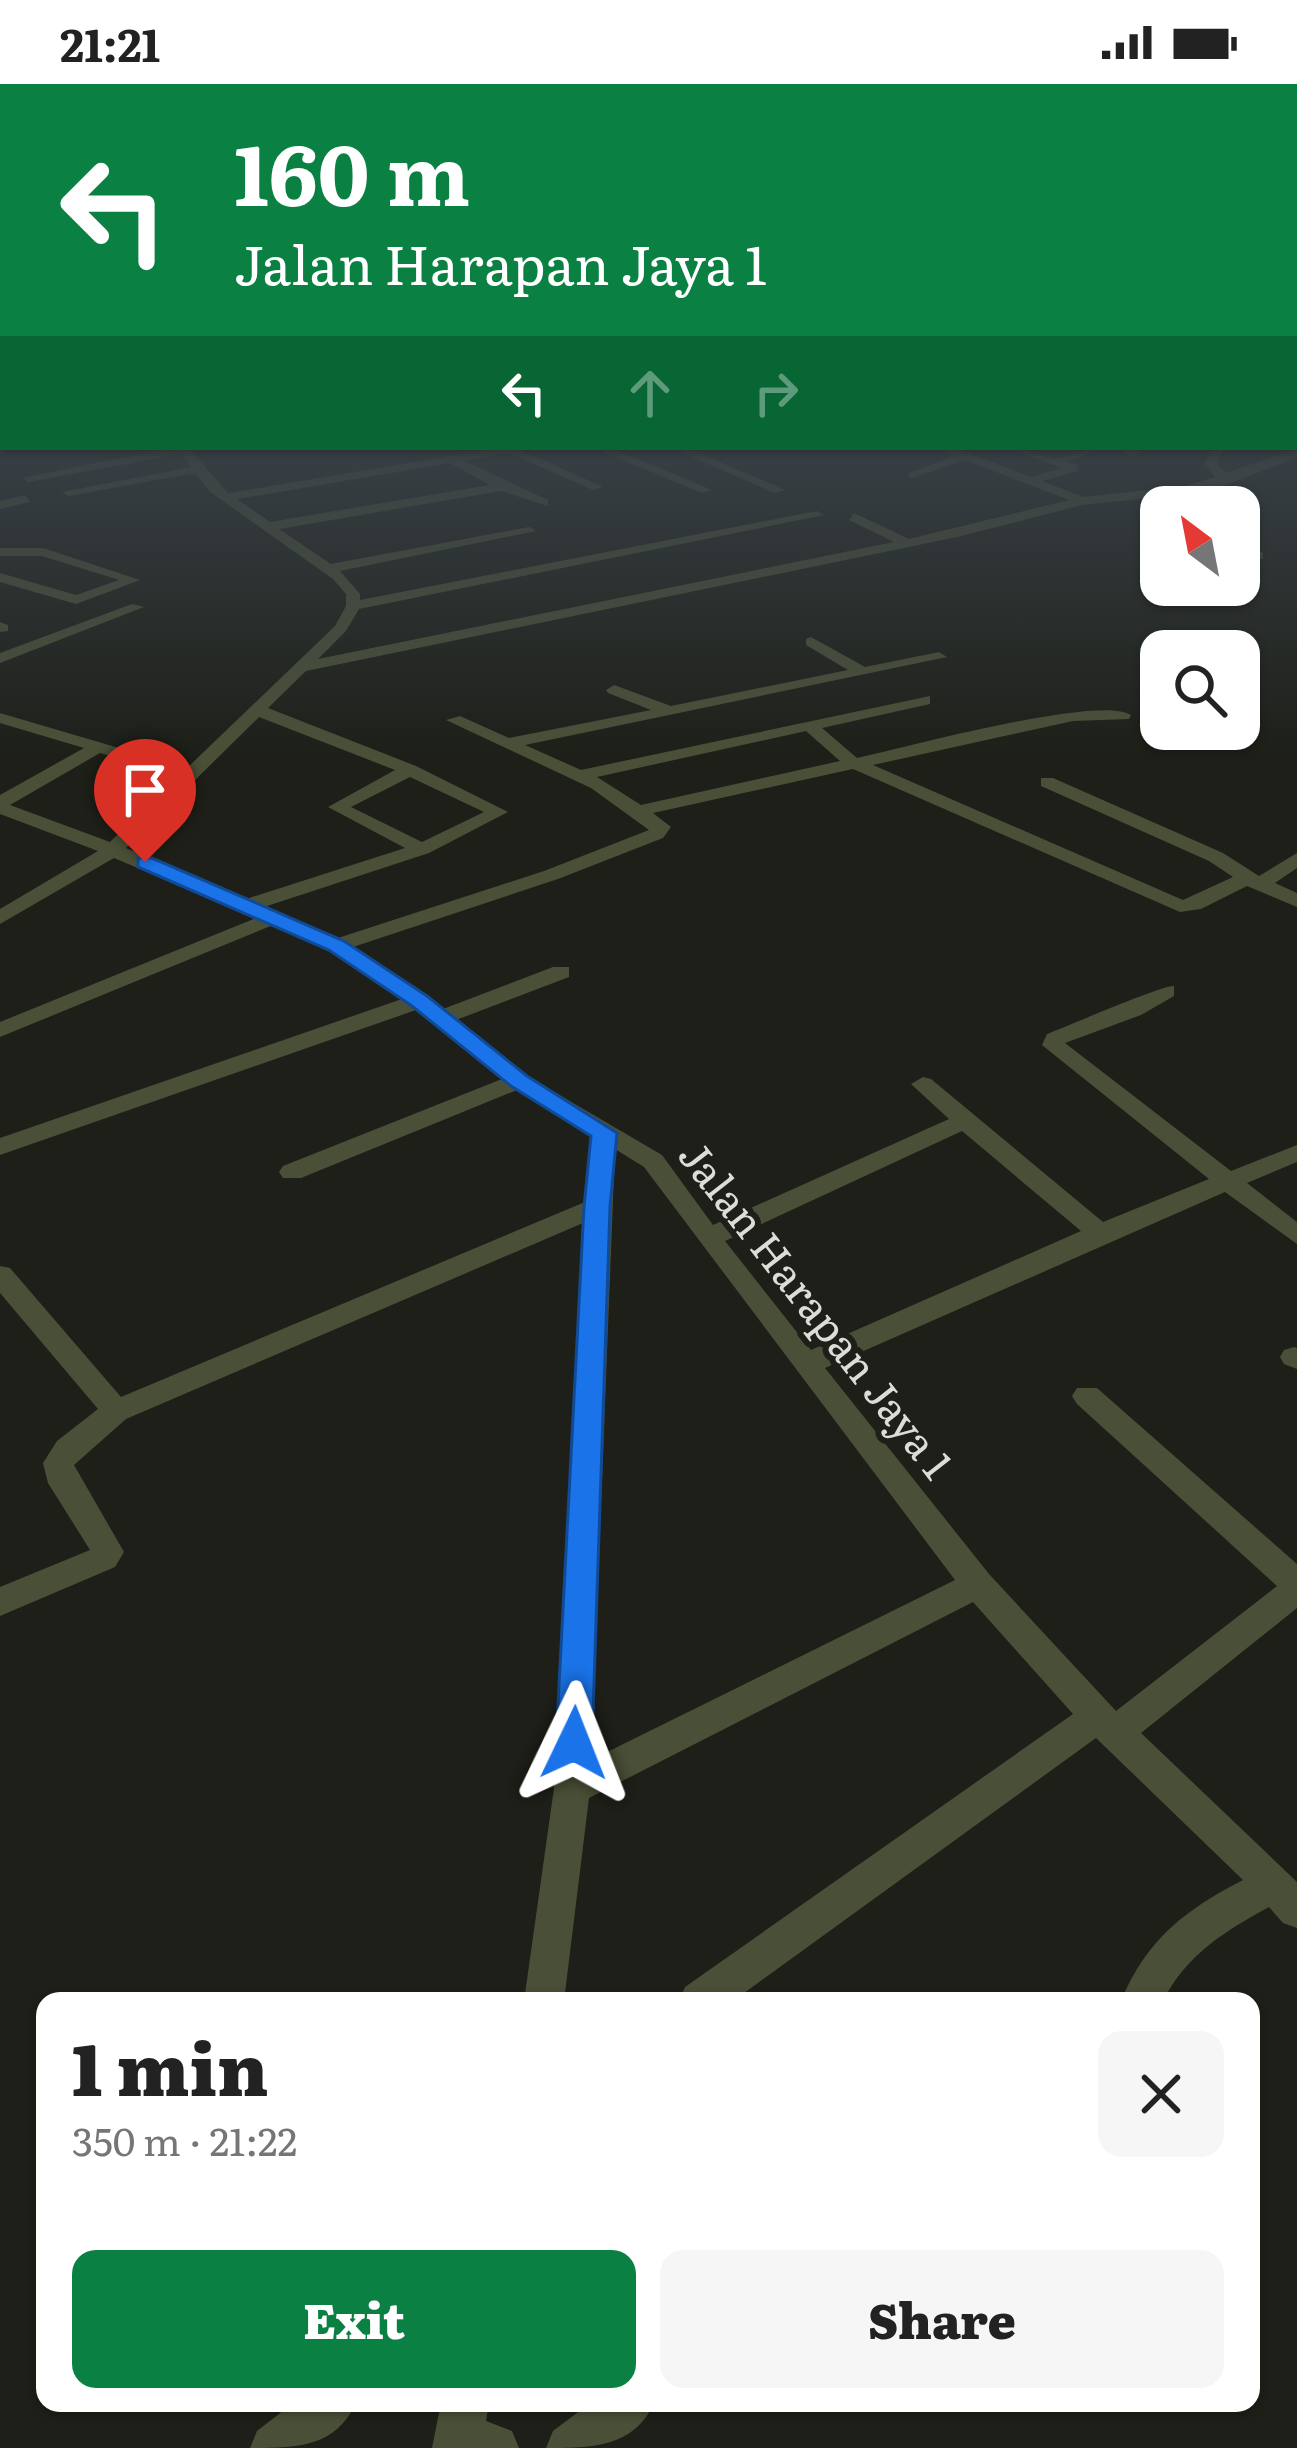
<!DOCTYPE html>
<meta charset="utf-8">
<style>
:root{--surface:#fff;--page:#f6f6f6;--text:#222;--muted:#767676;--accent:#0b8043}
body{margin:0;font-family:Literata,serif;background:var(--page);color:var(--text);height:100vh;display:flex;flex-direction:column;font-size:45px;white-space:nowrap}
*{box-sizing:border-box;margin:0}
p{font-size:39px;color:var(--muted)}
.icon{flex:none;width:66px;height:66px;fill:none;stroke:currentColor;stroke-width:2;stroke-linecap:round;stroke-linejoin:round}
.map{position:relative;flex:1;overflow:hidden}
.sheet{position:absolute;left:36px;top:1908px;width:1224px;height:420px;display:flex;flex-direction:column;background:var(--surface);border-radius:24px;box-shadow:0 3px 9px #0004}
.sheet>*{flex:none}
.banner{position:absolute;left:0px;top:0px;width:1299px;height:366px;box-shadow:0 3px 9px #0004;background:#0b8043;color:#fff;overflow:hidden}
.needle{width:78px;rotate:328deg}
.tools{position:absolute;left:1140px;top:402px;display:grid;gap:24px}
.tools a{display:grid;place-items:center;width:120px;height:120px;border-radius:24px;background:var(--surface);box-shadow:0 3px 9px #0004;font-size:60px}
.pin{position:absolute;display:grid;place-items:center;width:102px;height:102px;color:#fff;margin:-123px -51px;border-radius:50% 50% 50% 0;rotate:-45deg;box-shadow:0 0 12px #0007}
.pin .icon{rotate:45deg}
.me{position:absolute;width:132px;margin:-66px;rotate:2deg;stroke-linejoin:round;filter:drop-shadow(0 0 9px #0008)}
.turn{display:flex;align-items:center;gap:42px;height:252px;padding:0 36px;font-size:54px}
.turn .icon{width:156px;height:156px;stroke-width:2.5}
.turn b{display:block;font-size:84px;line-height:102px}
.lanes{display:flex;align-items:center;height:114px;padding:0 36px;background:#0003;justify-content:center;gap:60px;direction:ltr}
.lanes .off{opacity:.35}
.round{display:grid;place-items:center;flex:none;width:126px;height:126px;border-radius:24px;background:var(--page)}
.overview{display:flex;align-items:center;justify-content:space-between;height:204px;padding:0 36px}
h1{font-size:72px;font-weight:800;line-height:90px}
.action{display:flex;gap:24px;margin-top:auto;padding:24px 36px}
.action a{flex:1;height:138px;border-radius:24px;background:var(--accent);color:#fff;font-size:48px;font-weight:800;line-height:138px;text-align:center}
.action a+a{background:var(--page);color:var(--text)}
.status{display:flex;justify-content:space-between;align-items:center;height:84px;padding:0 60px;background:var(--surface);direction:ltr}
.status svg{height:33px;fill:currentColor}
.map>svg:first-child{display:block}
</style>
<div class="status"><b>21:21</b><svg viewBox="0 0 49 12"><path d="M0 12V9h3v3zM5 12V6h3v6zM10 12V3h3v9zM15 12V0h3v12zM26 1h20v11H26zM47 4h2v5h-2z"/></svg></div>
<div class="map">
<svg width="1297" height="2364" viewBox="0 0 1297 2364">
<rect width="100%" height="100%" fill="#1d1f18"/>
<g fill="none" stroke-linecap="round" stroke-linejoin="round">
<path fill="#4a5037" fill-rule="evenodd" d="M176 363H188L228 409 504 363H531L523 367 603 403 593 406 509 369 464 377 548 416V422L501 407 279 445 331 480 529 443 536 447 340 487 360 510V516L817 427 824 431 359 525 346 547 318 575 894 458 849 436 854 429 909 455 1069 416 965 376 909 395V389L954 372 935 363H952L1031 393 1062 384 1005 363C1023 363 1038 373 1055 374 1070 374 1087 363 1104 363L1067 378 1078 381V387L1042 397 1083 413 1186 402 1215 393 1205 379 1212 363H1224L1217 379 1225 389 1297 365V373L1229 400 1188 410 1082 421 957 453 306 587 268 624 416 682 508 728 429 769 264 823 338 854 544 787 649 746 591 704 446 636 460 632 509 654 651 626 608 609 606 606 614 601 671 622 848 586 806 561V555L811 553 865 583 939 568 947 573 525 661 581 686 930 612V620L822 644 857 674C904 664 1100 610 1131 631L1129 635 1073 637 873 681 1183 816 1233 793 1209 777 1041 702V694H1053L1223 769 1259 792 1297 769V784L1275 799 1297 809V823L1247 802 1201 825 1180 828 853 685 653 729 671 743 663 754 558 795 353 863 443 925 553 883H569V893L456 936 527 992 662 1071 713 1141 949 1035 911 1000 923 993 931 995 1103 1138 1209 1095 1042 961 1047 950C1068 942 1162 901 1174 902V912L1141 931 1065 959 1231 1087 1297 1061V1078L1247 1099 1297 1138V1160L1225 1108 825 1284 989 1490 1116 1627 1277 1502 1077 1320 1072 1312 1077 1304H1097L1297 1480V1524L1141 1649 1297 1798V1844L1283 1839 1269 1823C1225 1847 1186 1871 1163 1917H1121C1146 1856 1186 1825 1243 1796L1096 1654 733 1917H679L685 1903 1073 1630 973 1518 589 1714 564 1917H524L554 1704 583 1139 126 1335 74 1381 124 1468 115 1483 0 1532V1503L90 1466 48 1399 43 1379 57 1357 98 1325 0 1209V1182L10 1184 121 1313 585 1118 592 1051 517 1006 301 1094H283L279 1088 283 1082 502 995 416 926 0 1071V1054L402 915 330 865 273 841 0 953V938L256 834 114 774 0 840V825L98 767 0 730V711L84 664 0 639V629L187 684 335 542 346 522V510L333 495 209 407 195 389 68 412 62 408 191 383 181 370 28 398 22 394ZM450 379 490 401 270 438 237 415ZM259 633 395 686 328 723 405 764 246 815 126 764ZM806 647 840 677 641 721 597 693ZM100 669 178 692 110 758 10 721ZM410 693 484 728 422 758 351 723ZM962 1047 1081 1147 811 1266 725 1157ZM615 1065 644 1083 955 1496 591 1676Z
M592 363H609L712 406 702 409Z
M669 363H685L785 406 775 409Z
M1117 363H1132L1142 370 1132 373Z
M25 411 30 418 0 425V417Z
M1239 453 1263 469V475H1253L1239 464Z
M0 464H43L140 496 76 520 0 498V489L76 511 119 496 42 472H0Z
M132 520 144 523 0 579V569Z
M0 538 8 541V547L0 548Z
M1294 1263 1297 1264V1285L1284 1280 1280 1273 1284 1266Z
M293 2319H356C335 2364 296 2364 250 2364L257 2347Z
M441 2319H489L486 2337 512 2347 519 2364H432Z
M590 2319H654C634 2364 590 2364 546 2364L553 2347Z"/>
</g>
<linearGradient id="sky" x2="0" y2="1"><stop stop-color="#10110d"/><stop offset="0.51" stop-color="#3a4248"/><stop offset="1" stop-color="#3a4248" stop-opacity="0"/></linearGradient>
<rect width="1297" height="674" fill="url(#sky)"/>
<path fill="#1a73e8" stroke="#114b97" stroke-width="3" d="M138 774H152L344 857 427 912 527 992 617 1049 610 1123 592 1659 587 1671 574 1676 561 1671 556 1659 584 1123 591 1052 511 1002 412 922 329 866 138 783Z"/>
<g text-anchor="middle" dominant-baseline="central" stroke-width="12" stroke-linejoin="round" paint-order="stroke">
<g font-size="42" fill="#dbddd8" stroke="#1d1f18">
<text transform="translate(818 1224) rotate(52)">Jalan Harapan Jaya 1</text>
</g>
</g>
</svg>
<div class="tools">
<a><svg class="needle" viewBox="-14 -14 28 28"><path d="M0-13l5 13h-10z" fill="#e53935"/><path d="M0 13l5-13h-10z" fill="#767676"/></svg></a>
<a><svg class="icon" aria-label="search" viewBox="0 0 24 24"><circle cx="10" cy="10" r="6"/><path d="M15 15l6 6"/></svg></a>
</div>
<div class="pin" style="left:145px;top:778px;background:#d93025"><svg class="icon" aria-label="arrive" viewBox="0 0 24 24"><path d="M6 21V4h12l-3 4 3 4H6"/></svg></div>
<svg class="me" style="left:574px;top:1659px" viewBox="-20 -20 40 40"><path d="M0-17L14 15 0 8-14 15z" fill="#1a73e8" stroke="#fff" stroke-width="4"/></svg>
<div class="banner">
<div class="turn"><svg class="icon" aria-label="left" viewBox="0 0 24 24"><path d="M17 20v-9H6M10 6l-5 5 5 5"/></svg><div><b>160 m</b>Jalan Harapan Jaya 1</div></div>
<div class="lanes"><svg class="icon" aria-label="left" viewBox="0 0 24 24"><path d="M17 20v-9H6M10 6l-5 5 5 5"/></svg><svg class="icon off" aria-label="ahead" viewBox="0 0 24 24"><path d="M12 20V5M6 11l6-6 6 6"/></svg><svg class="icon off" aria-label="right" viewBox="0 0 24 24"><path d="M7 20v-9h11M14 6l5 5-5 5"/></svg></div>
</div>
<section class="sheet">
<div class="overview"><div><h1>1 min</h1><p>350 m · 21:22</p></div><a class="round"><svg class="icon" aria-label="close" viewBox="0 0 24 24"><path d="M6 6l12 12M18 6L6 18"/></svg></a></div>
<div class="action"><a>Exit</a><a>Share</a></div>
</section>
</div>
